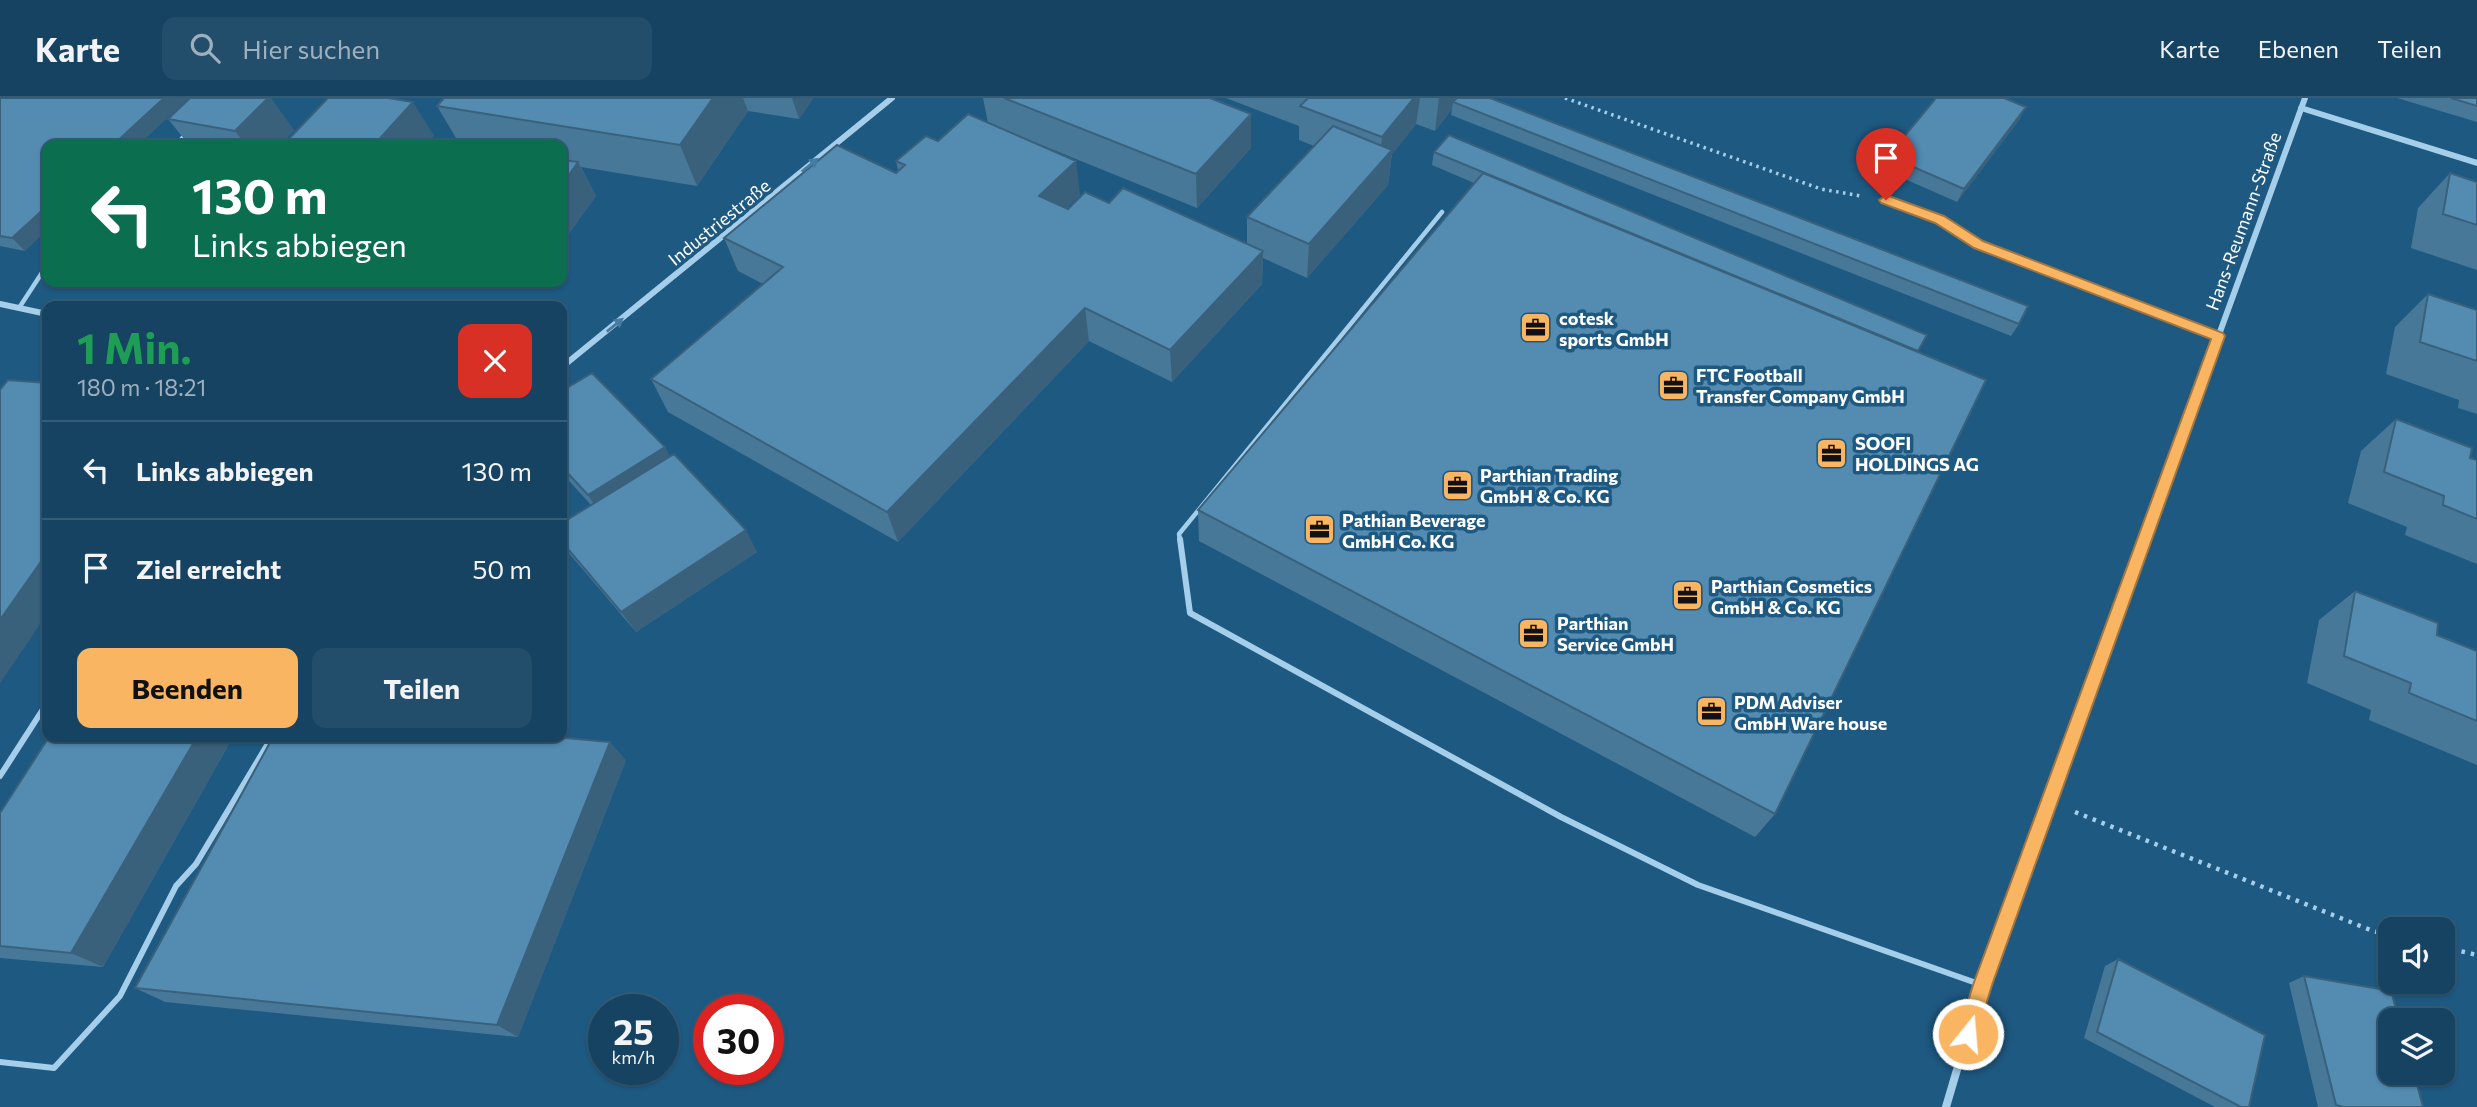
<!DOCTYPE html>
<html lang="de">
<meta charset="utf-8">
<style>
:root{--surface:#164362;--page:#234e6b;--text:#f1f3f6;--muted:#9eb0be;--line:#355c77;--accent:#f9b562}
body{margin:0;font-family:Commissioner,sans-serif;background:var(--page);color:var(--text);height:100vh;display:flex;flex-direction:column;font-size:26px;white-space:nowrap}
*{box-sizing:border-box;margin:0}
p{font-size:23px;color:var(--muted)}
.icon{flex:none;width:38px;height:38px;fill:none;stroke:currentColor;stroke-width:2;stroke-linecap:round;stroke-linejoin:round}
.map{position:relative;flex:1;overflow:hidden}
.drawer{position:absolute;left:42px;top:203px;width:525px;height:441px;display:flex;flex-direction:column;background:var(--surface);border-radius:14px;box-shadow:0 2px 5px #0004,0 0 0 2px var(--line)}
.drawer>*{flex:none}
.banner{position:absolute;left:42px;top:42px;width:525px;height:147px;border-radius:14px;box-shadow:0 2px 5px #0004,0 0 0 2px var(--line);background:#0b6e4f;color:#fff;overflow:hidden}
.controls{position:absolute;left:2378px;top:819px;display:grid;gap:14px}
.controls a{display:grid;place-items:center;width:77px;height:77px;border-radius:14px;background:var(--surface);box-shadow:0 2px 5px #0004,0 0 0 2px var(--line);font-size:35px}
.speed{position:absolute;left:588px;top:896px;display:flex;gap:14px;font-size:35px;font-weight:700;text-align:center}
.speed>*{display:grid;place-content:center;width:91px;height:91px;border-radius:50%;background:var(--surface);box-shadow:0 2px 5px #0004,0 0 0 2px var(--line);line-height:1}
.speed small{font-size:18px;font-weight:400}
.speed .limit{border:10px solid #d22;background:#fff;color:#111}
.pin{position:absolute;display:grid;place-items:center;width:60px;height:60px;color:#fff;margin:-72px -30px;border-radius:50% 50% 50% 0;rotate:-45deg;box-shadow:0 0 7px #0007}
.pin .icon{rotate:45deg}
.me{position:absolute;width:77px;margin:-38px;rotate:17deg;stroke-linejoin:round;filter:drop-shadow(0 0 5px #0008)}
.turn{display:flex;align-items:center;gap:24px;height:147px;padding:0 35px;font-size:32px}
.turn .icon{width:91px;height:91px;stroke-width:2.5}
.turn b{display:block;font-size:49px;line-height:60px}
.round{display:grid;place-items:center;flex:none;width:74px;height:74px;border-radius:14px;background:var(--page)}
.overview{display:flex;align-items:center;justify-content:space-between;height:119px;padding:0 35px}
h1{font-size:42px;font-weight:700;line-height:52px;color:#1e9e55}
.button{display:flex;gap:14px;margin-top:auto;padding:14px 35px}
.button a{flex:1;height:80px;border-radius:14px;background:var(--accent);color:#111;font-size:28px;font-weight:700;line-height:80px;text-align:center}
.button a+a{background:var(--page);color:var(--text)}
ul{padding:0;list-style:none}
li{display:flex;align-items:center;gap:21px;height:98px;padding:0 35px;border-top:2px solid var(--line)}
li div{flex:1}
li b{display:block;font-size:26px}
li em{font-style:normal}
header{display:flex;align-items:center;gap:42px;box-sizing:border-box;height:98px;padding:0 35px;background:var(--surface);border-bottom:2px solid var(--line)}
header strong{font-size:33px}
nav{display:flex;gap:38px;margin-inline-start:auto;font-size:24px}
.search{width:490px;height:63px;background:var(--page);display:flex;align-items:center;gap:18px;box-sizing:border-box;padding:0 24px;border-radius:14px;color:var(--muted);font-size:26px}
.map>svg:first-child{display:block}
</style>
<header>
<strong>Karte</strong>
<div class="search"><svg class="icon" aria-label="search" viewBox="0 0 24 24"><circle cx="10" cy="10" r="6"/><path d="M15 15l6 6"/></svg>Hier suchen</div>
<nav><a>Karte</a><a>Ebenen</a><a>Teilen</a></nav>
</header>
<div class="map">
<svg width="2477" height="1009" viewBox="0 0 2477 1009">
<rect width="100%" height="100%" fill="#1e5982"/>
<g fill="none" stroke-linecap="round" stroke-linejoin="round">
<path stroke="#a4cee9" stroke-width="3.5" stroke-dasharray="2.5 4.5" stroke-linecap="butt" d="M1565 0 1821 91 1861 98"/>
<path stroke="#a4cee9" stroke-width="4.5" stroke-dasharray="3.5 6" stroke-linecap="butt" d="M2075 714 2373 833 2390 837
M2443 849 2477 857"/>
<path stroke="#a4cee9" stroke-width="4.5" d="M175 47 188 35
M1886 102 1939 121 1978 147 2218 238
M19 210 47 167
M1180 443 1179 436 1442 114"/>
<path stroke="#a4cee9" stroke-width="6" d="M1180 441 1190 515 1561 719 1698 787 1982 887
M0 678 47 605
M0 964 54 970 120 898 176 788 196 766 272 639"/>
<path stroke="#a4cee9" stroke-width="6" d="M2301 10 2477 65
M0 206 47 216
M562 269 892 0
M2144 443 2305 0"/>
<path stroke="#a4cee9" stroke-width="8" d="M1946 1009 1982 887 2144 441"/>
</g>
<path fill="#477898" d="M0 0H188L138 47H47L25 153 0 148Z
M444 0H813L799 21 748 13 697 88 581 69 596 98 564 142H562V47H453L459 45 437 8Z
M983 0H1210L1251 16V50L1197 110 1002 31 1080 97 1066 110 1109 105 1247 145V119L1314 48 1299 42V28L1226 0H1490L2019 226 2011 238 1451 17 1452 11 1435 33 1416 26 1392 56 1388 87 1307 180 1263 160 1262 186 1172 284 1089 243 898 444 668 314 651 281 763 186 738 173 724 140 896 75 898 72 896 63 938 43 988 25Z
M2397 0H2477V24Z
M2026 9 2019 22 1957 104 1882 71 1888 58Z
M168 21 294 32 280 47H189Z
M1434 54 1918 253 1775 716 1755 739 1199 443 1198 412 1474 85 1432 67Z
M2450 75 2477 84V172L2411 150 2418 110Z
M2428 196 2477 212V316L2458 310 2459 302 2386 276 2395 229Z
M562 293 671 358 757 454 636 534 562 447V425L591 407 562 375Z
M2396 321 2477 362V466L2405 437 2407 429 2348 405 2361 353Z
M2355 493 2437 537 2477 553V667L2369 622 2371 612 2307 585 2319 522Z
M49 639H233L103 869 0 860V715Z
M626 662 518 939 165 904 135 890Z
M2118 861 2249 1009H2215L2084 940 2105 868Z
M2304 878 2423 1009H2318L2289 885Z"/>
<path fill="#3a617c" d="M164 0H188L138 47H113Z
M268 0H271L294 32 280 47H246L235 33Z
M713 0H743L748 13 697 88 680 47Z
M792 0H813L799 21Z
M1414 0H1420L1416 26 1392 56 1388 87 1307 180 1309 146 1379 68 1382 39Z
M1439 0H1461L1453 4 1452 11 1435 33Z
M413 4 434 38 426 47H374Z
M2026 9 2019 22 1957 104 1964 91Z
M1251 16V50L1197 110 1196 76Z
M1076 63 1080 97 1044 132 1039 98Z
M578 64 596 98 564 142 562 138V87Z
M47 108V132L25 153 12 140Z
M1263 153 1262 186 1172 284 1170 252Z
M1085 210 1089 243 898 444 887 414Z
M665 349 678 371 602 419 588 397Z
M746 432 757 454 636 534 621 514Z
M47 455V516L0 585V522Z
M197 639H233L103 869 71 855Z
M610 644 626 662 518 939 497 927Z"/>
<path fill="#538bb1" stroke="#3a617c" stroke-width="2" d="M0 0H164L113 47H47V108L12 140 0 138Z
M190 0H268L235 33 168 21Z
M328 0H388L413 4 374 47H283Z
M444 0H713L680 47 437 8Z
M1004 0H1210L1251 16 1196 76Z
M1308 0H1414L1382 39 1300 8Z
M1457 0H1490L2028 208 2019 226 1453 4Z
M1936 0H2004L2026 9 1964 91 1888 58Z
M2451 0H2477V8Z
M968 16 1076 63 1039 98 1068 111 1085 94 1109 105 1123 90 1263 153 1170 252 1085 210 887 414 651 281 783 169 724 140 837 47 896 75 905 67 896 63 926 38 938 43Z
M1333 28 1392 52 1309 146 1247 119Z
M1449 37 1927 237 1918 253 1434 54Z
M455 45 471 47H453Z
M562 62 578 64 562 87Z
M1483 75 1986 282 1775 716 1198 412Z
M2450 75 2477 84V127L2443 116Z
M2428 196 2477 212V263L2420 244Z
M592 275 665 349 588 397 562 369V293Z
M8 282 47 285V455L0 522V292Z
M2396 321 2472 350 2470 360 2477 362V421L2443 407 2444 398 2384 374Z
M674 356 746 432 621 514 562 444V425Z
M2355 493 2438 525 2437 537 2477 553V623L2409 595 2411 585 2344 558Z
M49 639H197L71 855 0 848V715Z
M273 639H555L610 644 497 927 135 890Z
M2118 861 2265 937 2249 1009H2241L2097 934Z
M2304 878 2391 893 2399 922H2390V975H2414L2423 1009H2344L2336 1007Z"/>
<defs><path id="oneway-solid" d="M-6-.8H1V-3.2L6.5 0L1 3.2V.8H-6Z" transform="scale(1.75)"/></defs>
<g fill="#467ca1">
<use href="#oneway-solid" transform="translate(810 67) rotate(-39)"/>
<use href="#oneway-solid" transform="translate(615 227) rotate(-39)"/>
</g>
<path fill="#f9b562" stroke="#a27640" stroke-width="2" d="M1886 97 1944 118 1983 143 2223 235 2225 238 1992 887 1977 936 1975 943 1968 945 1961 943 1958 936 1973 887 2211 241 1974 150 1935 125 1881 105 1879 102Z"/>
<defs>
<symbol id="office-square" viewBox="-11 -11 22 22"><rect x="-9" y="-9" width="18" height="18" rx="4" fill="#f9b562" stroke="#1e5982"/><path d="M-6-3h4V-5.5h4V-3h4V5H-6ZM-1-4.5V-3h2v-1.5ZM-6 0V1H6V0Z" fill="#111"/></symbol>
</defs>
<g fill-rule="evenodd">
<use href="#office-square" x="1518" y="212" width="35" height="35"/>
<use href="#office-square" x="1656" y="270" width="35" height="35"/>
<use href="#office-square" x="1814" y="338" width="35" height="35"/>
<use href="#office-square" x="1440" y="370" width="35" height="35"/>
<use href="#office-square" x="1302" y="414" width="35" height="35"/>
<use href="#office-square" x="1670" y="480" width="35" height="35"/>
<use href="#office-square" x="1516" y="518" width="35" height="35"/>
<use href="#office-square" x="1694" y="596" width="35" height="35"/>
</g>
<g text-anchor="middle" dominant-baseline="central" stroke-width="7" stroke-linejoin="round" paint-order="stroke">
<g font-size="18" fill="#fff" stroke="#1e5982">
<text transform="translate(2243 123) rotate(-70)">Hans-Reumann-Straße</text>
<text transform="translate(719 124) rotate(-39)">Industriestraße</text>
</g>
<g font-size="18" font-weight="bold" fill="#fff" stroke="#1e5982" text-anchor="start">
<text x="1559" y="220">cotesk<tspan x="1559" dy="21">sports GmbH</tspan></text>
<text x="1696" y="277">FTC Football<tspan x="1696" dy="21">Transfer Company GmbH</tspan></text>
<text x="1855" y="345">SOOFI<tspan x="1855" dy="21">HOLDINGS AG</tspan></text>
<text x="1480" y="377">Parthian Trading<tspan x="1480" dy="21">GmbH &amp; Co. KG</tspan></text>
<text x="1342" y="422">Pathian Beverage<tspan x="1342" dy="21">GmbH Co. KG</tspan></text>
<text x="1711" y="488">Parthian Cosmetics<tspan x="1711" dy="21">GmbH &amp; Co. KG</tspan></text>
<text x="1557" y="525">Parthian<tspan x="1557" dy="21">Service GmbH</tspan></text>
<text x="1734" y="604">PDM Adviser<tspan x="1734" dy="21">GmbH Ware house</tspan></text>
</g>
</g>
</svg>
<div class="controls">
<a><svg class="icon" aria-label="sound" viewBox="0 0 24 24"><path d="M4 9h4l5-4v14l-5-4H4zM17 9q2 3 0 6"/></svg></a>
<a><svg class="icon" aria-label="layers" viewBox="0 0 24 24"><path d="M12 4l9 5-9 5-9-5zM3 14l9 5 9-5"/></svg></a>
</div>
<div class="speed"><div>25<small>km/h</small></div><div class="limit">30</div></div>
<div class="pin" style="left:1886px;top:102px;background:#d93025"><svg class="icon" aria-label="arrive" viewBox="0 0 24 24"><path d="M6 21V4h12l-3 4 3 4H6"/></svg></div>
<svg class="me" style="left:1968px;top:936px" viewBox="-20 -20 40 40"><circle r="17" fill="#f9b562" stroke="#fff" stroke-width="3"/><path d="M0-11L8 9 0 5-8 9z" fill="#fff"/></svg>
<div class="banner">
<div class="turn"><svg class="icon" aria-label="left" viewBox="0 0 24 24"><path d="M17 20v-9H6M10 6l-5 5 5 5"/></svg><div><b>130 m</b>Links abbiegen</div></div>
</div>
<section class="drawer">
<div class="overview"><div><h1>1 Min.</h1><p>180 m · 18:21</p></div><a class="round" style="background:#d93025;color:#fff"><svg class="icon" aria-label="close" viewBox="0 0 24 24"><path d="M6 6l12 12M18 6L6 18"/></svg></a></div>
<ul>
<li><svg class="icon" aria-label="left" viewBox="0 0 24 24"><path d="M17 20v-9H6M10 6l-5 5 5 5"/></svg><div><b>Links abbiegen</b></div><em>130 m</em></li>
<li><svg class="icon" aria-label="arrive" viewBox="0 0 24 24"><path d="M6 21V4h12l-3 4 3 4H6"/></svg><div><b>Ziel erreicht</b></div><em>50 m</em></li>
</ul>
<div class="button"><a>Beenden</a><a>Teilen</a></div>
</section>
</div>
